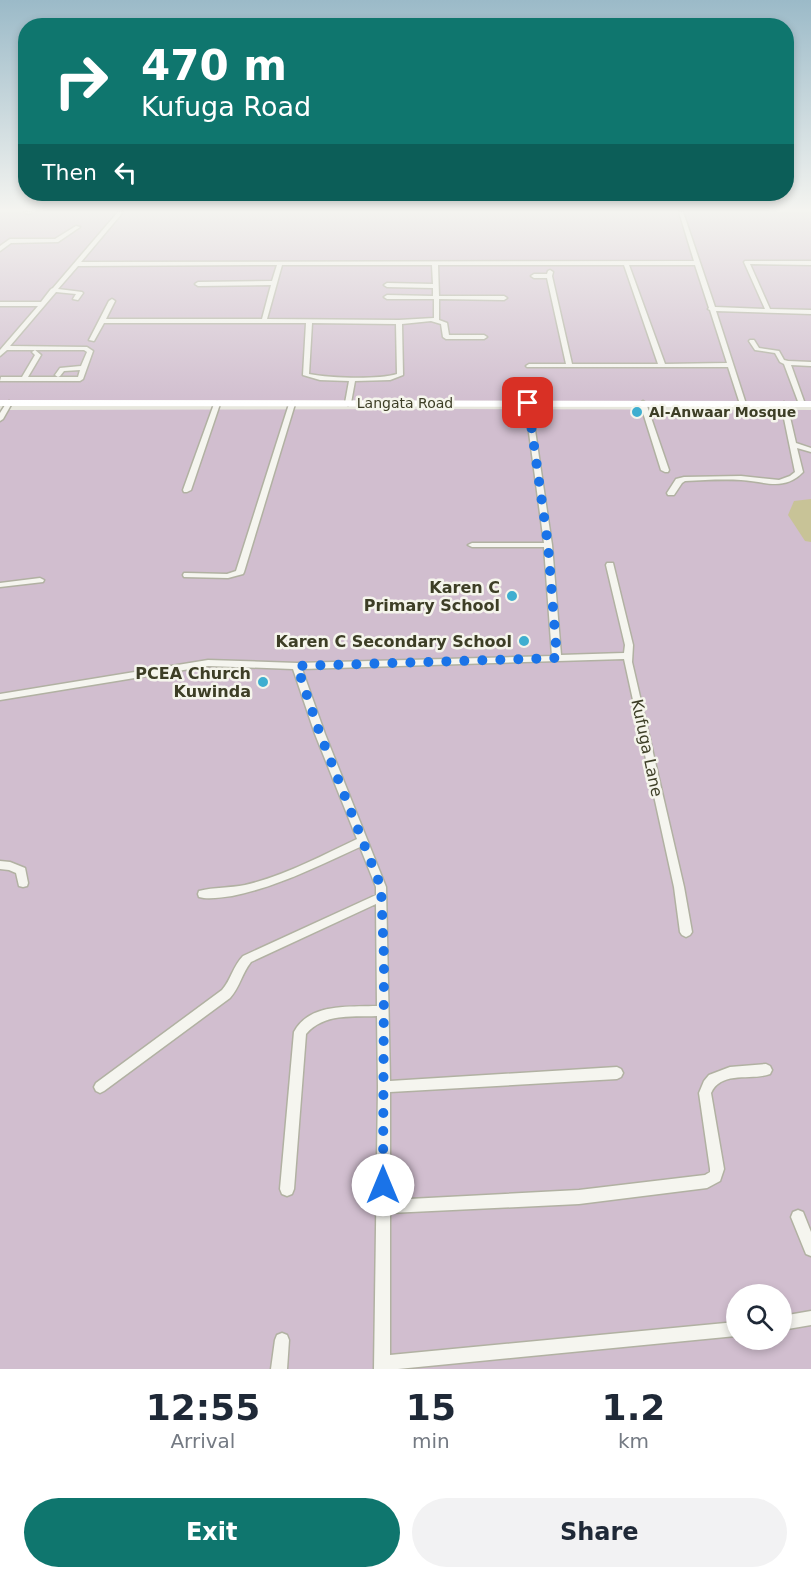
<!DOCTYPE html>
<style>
:root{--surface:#fff;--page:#f2f2f3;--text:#1f2937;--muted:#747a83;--accent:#0f766e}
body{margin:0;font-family:"DejaVu Sans",sans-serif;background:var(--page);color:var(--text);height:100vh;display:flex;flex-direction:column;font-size:22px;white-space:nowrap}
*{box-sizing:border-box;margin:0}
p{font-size:20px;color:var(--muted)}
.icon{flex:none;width:33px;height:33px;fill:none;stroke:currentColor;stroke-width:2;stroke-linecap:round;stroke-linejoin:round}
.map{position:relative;height:1369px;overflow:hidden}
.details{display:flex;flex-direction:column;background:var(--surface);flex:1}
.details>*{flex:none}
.guide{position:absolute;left:18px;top:18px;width:776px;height:183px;border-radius:24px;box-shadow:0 3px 9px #0003;background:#0f766e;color:#fff;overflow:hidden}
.fabs{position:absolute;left:726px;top:1284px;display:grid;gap:12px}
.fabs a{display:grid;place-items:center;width:66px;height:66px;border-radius:50%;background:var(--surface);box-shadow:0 3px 9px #0003;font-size:30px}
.pin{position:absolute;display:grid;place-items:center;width:51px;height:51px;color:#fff;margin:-26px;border-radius:12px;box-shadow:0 3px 9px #0006}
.me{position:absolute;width:66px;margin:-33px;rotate:0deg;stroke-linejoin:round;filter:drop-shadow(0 0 4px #0008)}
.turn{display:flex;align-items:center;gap:21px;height:126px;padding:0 24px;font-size:27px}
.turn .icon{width:78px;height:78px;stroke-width:2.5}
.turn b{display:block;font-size:42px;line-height:51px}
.then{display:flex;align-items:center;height:57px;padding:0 24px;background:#0003;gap:12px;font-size:22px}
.eta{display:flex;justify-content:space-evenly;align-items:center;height:102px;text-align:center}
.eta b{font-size:36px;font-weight:600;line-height:42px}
.cta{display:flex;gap:12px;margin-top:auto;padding:12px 24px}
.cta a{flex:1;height:69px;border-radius:36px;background:var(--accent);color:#fff;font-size:24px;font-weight:600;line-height:69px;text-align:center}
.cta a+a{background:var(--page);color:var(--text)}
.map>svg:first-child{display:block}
</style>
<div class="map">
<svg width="811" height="1369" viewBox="0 0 811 1369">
<rect width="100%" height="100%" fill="#e7e7dd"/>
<path fill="#d1becf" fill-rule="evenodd" d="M0 212H811V401L0 400Z
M442 409 811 410V1369H0V410ZM736 1294H782V1340H736Z"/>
<path fill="#c8c397" d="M811 499V542L805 541 788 515 794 501Z"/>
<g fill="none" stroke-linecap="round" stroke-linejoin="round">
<defs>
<path id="street" d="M24 212H31V213L29 214Z
M118 212H123L81 262 694 261 679 212H683L715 307 765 309 744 262 745 261H811V265L750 264 770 309 811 310V314L716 311 746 404 743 406 740 404 728 367H527L526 366 529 364H566L547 278H534L531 276 534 274H547L548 271 550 270 553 272 552 276 572 364H658L624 265H438L439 296H504L507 298 504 300 439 299V320L447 323 449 335H484L487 337 484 339H446L443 337 441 324 431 321 402 324 403 375 390 380 355 381 351 403 348 405 345 403 349 381 320 380 303 375 306 323H104L94 341 89 340 109 301 112 299 115 301 106 319H262L271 285 198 286 195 284 198 282 272 281 277 265 78 266 58 289 82 292 83 293 78 300 73 299 76 294 56 292 10 346 87 347 93 351 83 379 80 381H0L1 377H22L35 355 32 352 35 350 41 355 28 377H78L80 370 64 371 60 376 58 377 55 375 60 368 81 366 87 352 84 350H7L0 356V350L38 306H0V302H41L51 289 53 288ZM282 265H432L433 284 387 283 384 285 387 287 433 288V296L387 295 384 297 387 299H434V318L399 320 267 319ZM629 265H695L709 308 708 309 710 310 727 363 665 364ZM312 323 396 324 397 374C377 380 329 378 309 374Z
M76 226 80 227 58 242 11 243 0 251V246L10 239H55Z
M750 340H754L759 348 779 351 784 360 788 361 811 362V366L791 365 805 404 804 405 799 404 784 364 780 362 775 353 755 350 749 341Z
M9 401 12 403 3 419 0 421V413L7 402Z
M528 401 531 403 552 545 561 655 624 653 625 645 606 565 607 563H613L633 645 632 662 684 887 692 932 690 935 686 937 682 935 680 932 674 887 624 659 302 669 325 734 386 887 390 1081 617 1067 621 1069 623 1073 621 1077 617 1079 390 1092V1200L579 1190 705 1175 710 1172V1169L699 1093 704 1081 709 1075 730 1067 766 1064 770 1066 772 1070 770 1074C752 1081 721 1070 711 1093L724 1169 720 1181 707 1188 579 1204 390 1213V1355L736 1322V1336L398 1369H374L378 1087 377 1016C352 1017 324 1013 306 1034L294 1189 292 1194 287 1196 282 1194 280 1189 294 1032C309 1003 349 1007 377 1006L376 904 251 962C242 973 240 987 230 998L104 1091 100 1093 96 1091 94 1087 96 1083 222 990C231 980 233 966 243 956L376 895V887L360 847C318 866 277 887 232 896 222 897 209 900 199 897L198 894 199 891C214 887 230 888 245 885 284 876 321 856 357 839L315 734 293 669 208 666 0 700V694L208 660 297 663 552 656 544 547H472L468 545 472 543H544L525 403Z
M643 401 646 403 669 470 668 472H665L661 470 640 403Z
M217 402 220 404 191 490 187 492H184L183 490 214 404Z
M292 402 295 404 244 572 243 574 228 578 184 577 183 575 184 573H187L227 574 236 571 289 404Z
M784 402 787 404 796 443 811 448V452L797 448 803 472C784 492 764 481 741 480 723 479 704 480 685 481L682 483 674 495H668L667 493 676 479 684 477 741 476 779 480 790 476 795 472 781 404Z
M40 578 44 580 43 582 0 587V583Z
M0 861 10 862 25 868 28 883 27 886 23 887 19 886 16 873 9 870 0 869Z
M798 1210 803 1212 811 1232V1256L806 1254 791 1217 793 1212Z
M811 1311V1325L782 1330V1316Z
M282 1333 287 1335 289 1340 287 1369H271L275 1340 277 1335Z"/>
</defs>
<use href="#street" stroke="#b1b1a2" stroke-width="3"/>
<use href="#street" fill="#f5f5ef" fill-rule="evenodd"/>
<path fill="#fff" fill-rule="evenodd" d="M0 400 811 401V407L0 406Z"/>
</g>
<linearGradient id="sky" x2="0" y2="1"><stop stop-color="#9bbac8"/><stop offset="0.52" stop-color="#f4f4f0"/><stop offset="1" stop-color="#f4f4f0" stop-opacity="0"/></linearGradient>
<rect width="811" height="404" fill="url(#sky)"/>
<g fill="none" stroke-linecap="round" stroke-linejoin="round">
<path stroke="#1a73e8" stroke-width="10" stroke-dasharray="0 18" d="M383 1185 384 958 381 887 320 734 297 666 557 658 548 545 528 403"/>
</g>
<g fill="#3eaed0" stroke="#f5f5ec" stroke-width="2">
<circle cx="637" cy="412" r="6"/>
<circle cx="512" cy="596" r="6"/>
<circle cx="524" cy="641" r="6"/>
<circle cx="263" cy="682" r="6"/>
</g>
<g text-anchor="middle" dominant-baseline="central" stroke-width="5" stroke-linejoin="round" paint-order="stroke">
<g font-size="14" fill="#3d3e26" stroke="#f5f5ec">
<text x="405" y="403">Langata Road</text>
</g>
<g font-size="14" font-weight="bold" fill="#3d3e26" stroke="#f5f5ec" text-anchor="start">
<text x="649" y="412">Al-Anwaar Mosque</text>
</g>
<g font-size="16" font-weight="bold" fill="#3d3e26" stroke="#f5f5ec" text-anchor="end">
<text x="500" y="587">Karen C<tspan x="500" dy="18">Primary School</tspan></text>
<text x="512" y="641">Karen C Secondary School</text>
<text x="251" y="673">PCEA Church<tspan x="251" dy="18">Kuwinda</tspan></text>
</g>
<g font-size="16" fill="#3d3e26" stroke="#f5f5ec">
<text transform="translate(647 748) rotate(78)">Kufuga Lane</text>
</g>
</g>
</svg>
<div class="fabs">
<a><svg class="icon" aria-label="search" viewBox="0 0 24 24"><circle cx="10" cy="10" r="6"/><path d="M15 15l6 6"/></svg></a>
</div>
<div class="pin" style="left:528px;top:403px;background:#d93025"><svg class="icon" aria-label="arrive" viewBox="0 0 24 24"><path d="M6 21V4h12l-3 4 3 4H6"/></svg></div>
<svg class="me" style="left:383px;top:1185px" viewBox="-20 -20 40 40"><circle r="19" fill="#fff"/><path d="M0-13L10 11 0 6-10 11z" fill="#1a73e8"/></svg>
<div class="guide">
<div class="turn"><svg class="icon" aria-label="right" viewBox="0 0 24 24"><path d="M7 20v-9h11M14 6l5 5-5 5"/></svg><div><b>470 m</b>Kufuga Road</div></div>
<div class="then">Then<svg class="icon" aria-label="left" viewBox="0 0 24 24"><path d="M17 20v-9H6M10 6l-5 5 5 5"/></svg></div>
</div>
</div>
<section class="details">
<div class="eta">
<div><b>12:55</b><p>Arrival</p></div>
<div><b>15</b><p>min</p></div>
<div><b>1.2</b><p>km</p></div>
</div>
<div class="cta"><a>Exit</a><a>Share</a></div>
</section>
